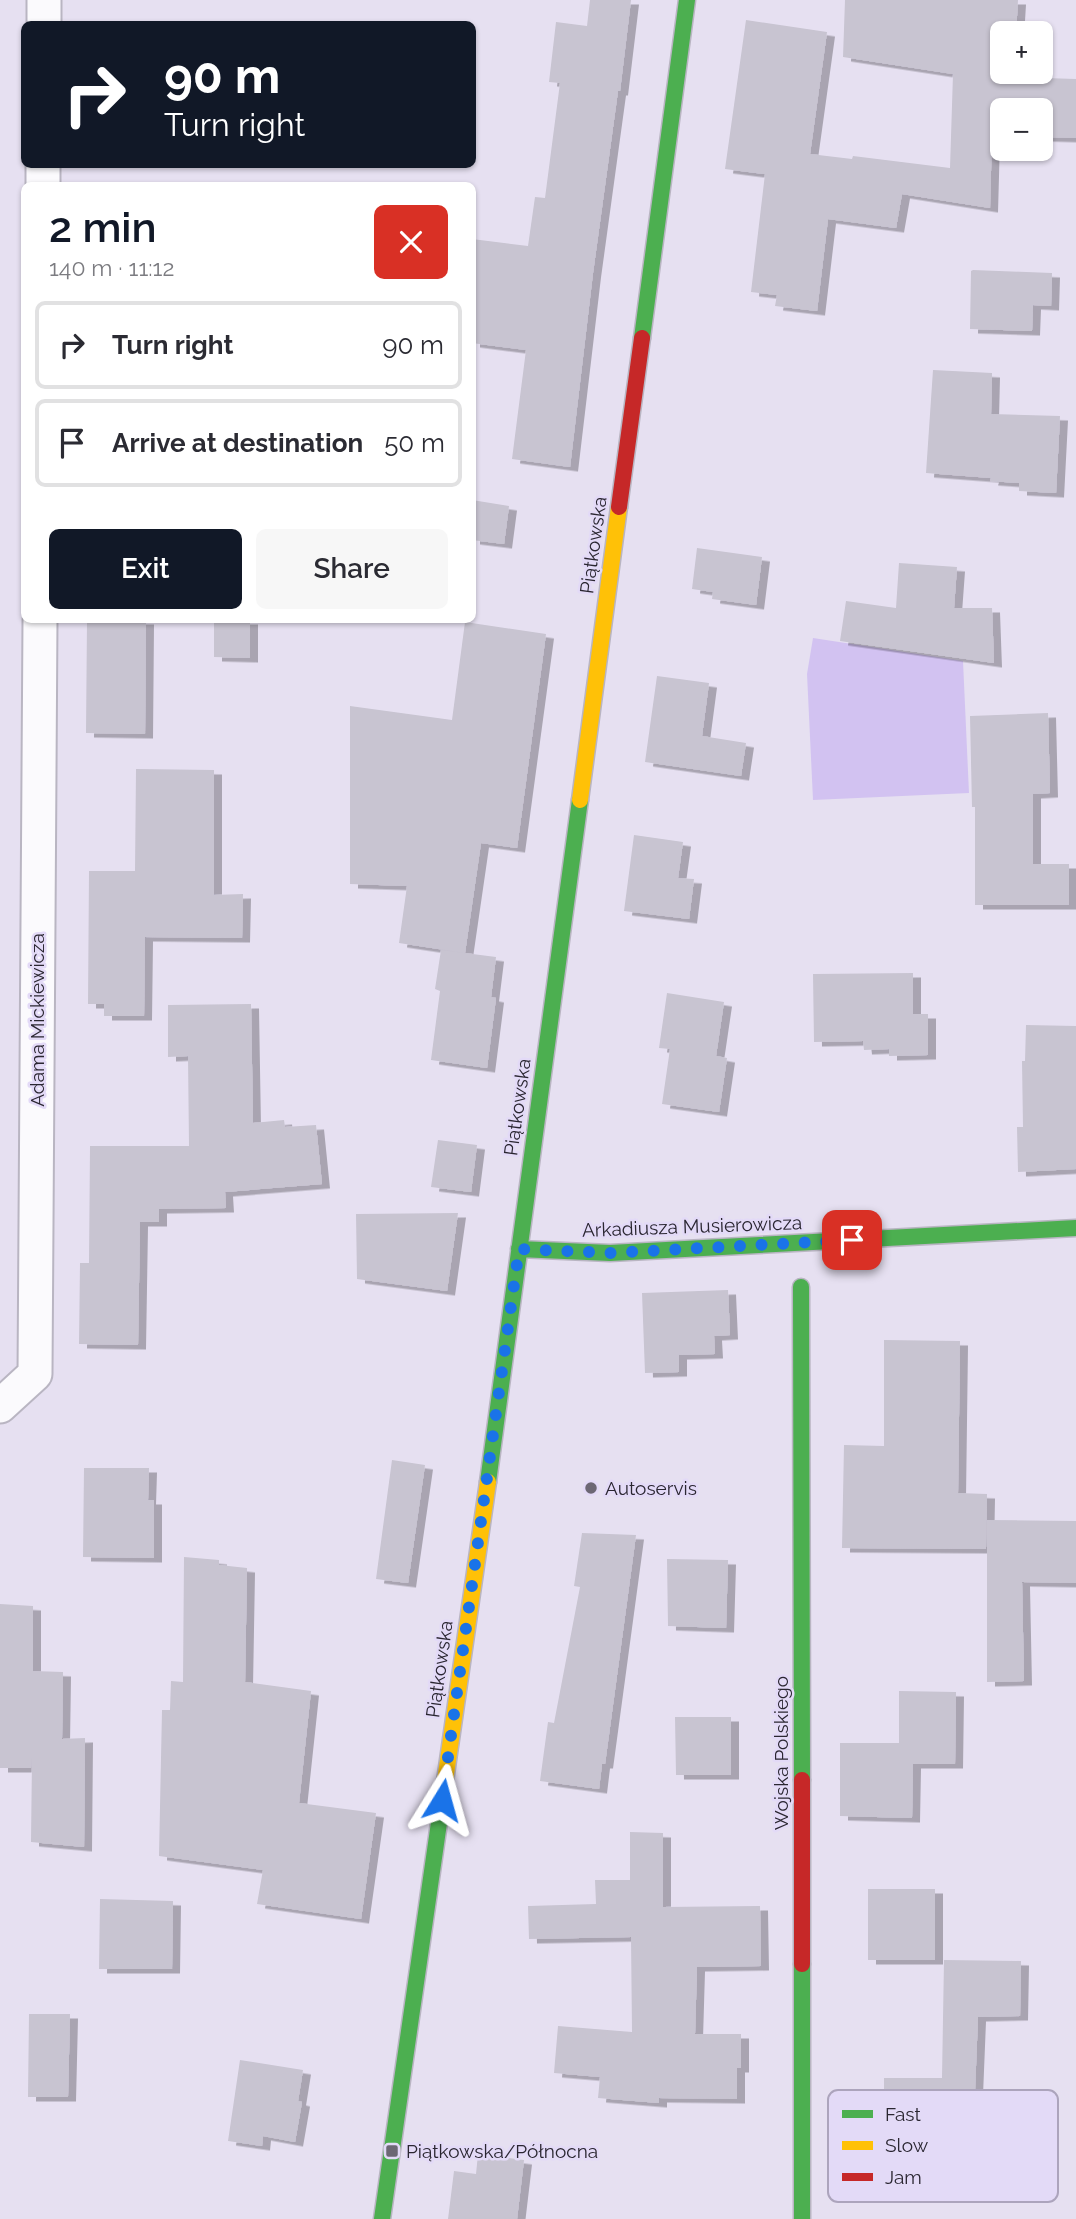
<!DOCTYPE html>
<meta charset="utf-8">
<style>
:root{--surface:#fff;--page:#f7f7f7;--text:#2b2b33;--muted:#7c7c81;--line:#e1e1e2;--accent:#111827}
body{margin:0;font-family:Raleway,sans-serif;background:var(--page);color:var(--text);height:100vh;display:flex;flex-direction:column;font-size:26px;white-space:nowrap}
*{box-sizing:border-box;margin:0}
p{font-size:23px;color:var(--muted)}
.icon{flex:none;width:38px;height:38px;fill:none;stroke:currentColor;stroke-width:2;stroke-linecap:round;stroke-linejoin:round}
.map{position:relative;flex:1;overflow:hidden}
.sheet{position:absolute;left:21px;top:182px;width:455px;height:441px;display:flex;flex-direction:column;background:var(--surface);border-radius:10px;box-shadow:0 2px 5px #0004}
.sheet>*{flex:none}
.top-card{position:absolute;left:21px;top:21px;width:455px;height:147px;border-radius:10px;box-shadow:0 2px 5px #0004;background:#111827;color:#fff;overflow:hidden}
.buttons{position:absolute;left:990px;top:21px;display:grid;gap:14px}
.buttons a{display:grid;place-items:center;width:63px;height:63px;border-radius:10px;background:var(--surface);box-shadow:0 2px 5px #0004;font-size:35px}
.pin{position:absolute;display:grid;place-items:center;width:60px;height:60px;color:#fff;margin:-30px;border-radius:14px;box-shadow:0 4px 10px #0006}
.me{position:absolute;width:77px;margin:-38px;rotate:8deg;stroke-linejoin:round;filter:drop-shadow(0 0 5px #0008)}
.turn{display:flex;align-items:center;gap:24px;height:147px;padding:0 28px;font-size:32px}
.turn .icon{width:91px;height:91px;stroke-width:2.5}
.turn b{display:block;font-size:49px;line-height:60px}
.round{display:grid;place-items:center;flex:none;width:74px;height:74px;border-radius:10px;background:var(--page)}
.summary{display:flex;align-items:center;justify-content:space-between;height:119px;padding:0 28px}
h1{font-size:42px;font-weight:600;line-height:52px;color:var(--accent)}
.cta{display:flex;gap:14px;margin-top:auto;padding:14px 28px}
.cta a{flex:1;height:80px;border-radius:10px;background:var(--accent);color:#fff;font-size:28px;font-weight:600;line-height:80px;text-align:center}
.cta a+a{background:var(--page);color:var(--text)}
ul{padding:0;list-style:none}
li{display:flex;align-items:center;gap:21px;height:88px;margin:0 14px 10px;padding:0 14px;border:4px solid var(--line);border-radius:10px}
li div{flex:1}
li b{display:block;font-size:26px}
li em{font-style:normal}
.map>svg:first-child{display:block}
</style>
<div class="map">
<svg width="1076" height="2219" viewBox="0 0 1076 2219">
<defs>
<filter id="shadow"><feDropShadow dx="8" dy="4.5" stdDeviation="0" flood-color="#0004"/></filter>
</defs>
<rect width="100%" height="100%" fill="#e6e0f1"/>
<path fill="#d2c2f1" d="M813 638 963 661 969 793 813 800 807 674Z"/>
<path fill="#c8c4d1" filter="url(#shadow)" d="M590 0H631L620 91H618L593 273 570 467 512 459 526 350 472 343V239L528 246 535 197 545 198 560 83 549 82 556 22 587 26Z
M845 0H1018L1016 33H1003V72H1014V77L1076 79V138L1041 137V110H1003V136L992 135 990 208 902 194 896 228 828 219 817 311 775 306 777 295 751 292 765 174 725 169 746 20 827 32 810 154 852 159 853 156 950 168 953 74 843 57Z
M973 270 1052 273 1051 306 1033 305 1032 331 970 329 971 271Z
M933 370 992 373 991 414 1060 416 1056 493 1019 491V483L990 481 991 478 926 473Z
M472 500 509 506 504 544 472 540Z
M697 548 762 557 756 605 712 599 713 592 692 589Z
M899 563 957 567 954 608H992L994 663 840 641 846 601 896 608Z
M87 620H146L145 734 86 733Z
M214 620H250V658L214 657Z
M465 622 546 634 517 848 481 843 465 953 399 943 407 886 350 884V706L452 720Z
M657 676 709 683 702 736 746 743 741 776 645 762Z
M1048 713 1050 793 1033 794V864H1069V905H975V807H972L970 716Z
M136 769 214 770V895L243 894 242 938 145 937 144 1016H104V1004H88L89 871H135Z
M634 835 683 842 678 878 694 879 689 919 624 911Z
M441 950 496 957 491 997 496 998 487 1068 431 1060 440 991 435 989Z
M913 973V1014H928V1055L889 1056V1049L864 1050 863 1041 814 1042 813 974Z
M667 993 724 1002 716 1056 727 1058 719 1112 662 1104 670 1049 659 1048Z
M251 1004 253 1123 284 1120 285 1127 316 1125 322 1184 225 1192 226 1208 159 1209V1222H140L138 1345 79 1344 80 1263H89L90 1146H189L188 1056 168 1057V1005Z
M1026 1025 1076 1026V1169L1018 1172 1017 1127H1023L1022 1061H1025Z
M438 1140 477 1145 471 1192 431 1187Z
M458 1213 447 1291 357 1279 356 1214Z
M728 1290 730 1335 714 1336 715 1354 679 1355V1372L645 1373 642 1293Z
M884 1340 960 1341 958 1493 987 1494 986 1549 842 1548 844 1445 884 1446Z
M392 1460 425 1465 408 1583 376 1579Z
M84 1468H149L148 1500H154V1558L83 1557Z
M987 1520 1076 1521V1583L1022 1582 1024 1681 987 1682Z
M582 1533 636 1535 605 1764H602L599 1789 540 1781 548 1722 554 1723 580 1587 574 1586Z
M184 1557 219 1560V1565L247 1568 245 1682 311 1691 299 1803 376 1813 361 1919 257 1904 263 1870 159 1856 162 1710H170L171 1681 183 1682Z
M667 1559 728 1560 726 1628 668 1626Z
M0 1604 33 1606V1671L63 1672 62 1739 85 1738 84 1847 31 1842 32 1758 31 1768H0Z
M899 1691 956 1692 955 1764H913L912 1818 840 1816V1743H899Z
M675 1717H731V1775H676Z
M630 1832 663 1833V1907L760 1906 761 1966 697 1967 695 2034H741V2068H737V2099L659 2098V2103L598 2098 600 2077 554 2073 558 2026 632 2032 631 1937 529 1939 528 1906 596 1904 595 1880H630Z
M868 1889H935V1960H868Z
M100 1899 173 1901 172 1969H99Z
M944 1960 1021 1961 1020 2016 978 2017 975 2091 995 2090V2098H1012L1013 2159H974V2148L901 2149V2174L840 2175V2117H884V2078H942Z
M29 2014H70L68 2097H28Z
M240 2060 303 2070 298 2101 302 2102 295 2142 263 2136 262 2146 228 2141Z
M478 2154 524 2160 517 2219H448L454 2171 476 2174Z"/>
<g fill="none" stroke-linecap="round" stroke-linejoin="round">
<defs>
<path id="street" d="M44 24V0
M43 186V164
M0 1406 35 1374 40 620"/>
<path id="fast" d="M642 338 687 0
M519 1249 610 1253 1076 1228
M801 1287 802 1780
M488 1482 580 800
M802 1964V2219
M382 2219 443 1795"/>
<path id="slow" d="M580 800 619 507
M443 1795 488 1482"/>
<path id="jam" d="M619 507 642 338
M802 1780V1964"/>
</defs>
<use href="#street" stroke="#b9b5c2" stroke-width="37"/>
<use href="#fast" stroke="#b9b5c2" stroke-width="19"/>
<use href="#slow" stroke="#b9b5c2" stroke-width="19"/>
<use href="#jam" stroke="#b9b5c2" stroke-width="19"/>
<use href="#street" stroke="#fbfafd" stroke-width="33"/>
<use href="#fast" stroke="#4caf50" stroke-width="16"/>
<use href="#slow" stroke="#ffc107" stroke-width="16"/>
<use href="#jam" stroke="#c62828" stroke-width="16"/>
</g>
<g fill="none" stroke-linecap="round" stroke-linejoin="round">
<path stroke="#1a73e8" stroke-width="12" stroke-dasharray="0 21.6" d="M442 1800 519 1249 610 1253 852 1240"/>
</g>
<g fill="#6c6774" stroke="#e3daf7" stroke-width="2.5">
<circle cx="591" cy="1488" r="7"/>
<rect x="385" y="2144" width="14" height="14" rx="3.5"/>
</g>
<g text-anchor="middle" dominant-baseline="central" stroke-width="5" stroke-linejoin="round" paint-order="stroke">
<g font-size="19" fill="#2a2631" stroke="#e3daf7">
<text transform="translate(593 545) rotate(-82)">Piątkowska</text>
<text transform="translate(37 1020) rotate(-90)">Adama Mickiewicza</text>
<text transform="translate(517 1107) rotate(-82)">Piątkowska</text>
<text transform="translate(692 1226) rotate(-2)">Arkadiusza Musierowicza</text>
<text transform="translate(439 1669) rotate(-82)">Piątkowska</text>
<text transform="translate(781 1753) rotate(-90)">Wojska Polskiego</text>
</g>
<g font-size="19" fill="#2a2631" stroke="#e3daf7" text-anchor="start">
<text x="605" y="1488">Autoservis</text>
<text x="406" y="2151">Piątkowska/Północna</text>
</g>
</g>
<rect x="828" y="2090" width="230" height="112" rx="10" fill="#e3daf7" stroke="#aca4bc" stroke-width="2"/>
<rect x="842" y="2110" width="31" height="8" fill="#4caf50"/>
<rect x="842" y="2141" width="31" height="9" fill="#ffc107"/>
<rect x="842" y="2173" width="31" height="8" fill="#c62828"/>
<g font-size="19" fill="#2a2631">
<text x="885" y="2121">Fast</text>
<text x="885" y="2152">Slow</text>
<text x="885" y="2184">Jam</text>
</g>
</svg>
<div class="buttons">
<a>+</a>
<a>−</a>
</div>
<div class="pin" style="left:852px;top:1240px;background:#d93025"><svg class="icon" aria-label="arrive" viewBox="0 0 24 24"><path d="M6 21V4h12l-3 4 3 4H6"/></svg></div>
<svg class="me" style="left:442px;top:1800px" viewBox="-20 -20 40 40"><path d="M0-17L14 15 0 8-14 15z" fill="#1a73e8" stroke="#fff" stroke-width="4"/></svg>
<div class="top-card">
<div class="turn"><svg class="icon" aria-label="right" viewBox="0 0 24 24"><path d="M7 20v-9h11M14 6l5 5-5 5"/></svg><div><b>90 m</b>Turn right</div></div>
</div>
<section class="sheet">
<div class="summary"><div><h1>2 min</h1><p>140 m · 11:12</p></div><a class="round" style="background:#d93025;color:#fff"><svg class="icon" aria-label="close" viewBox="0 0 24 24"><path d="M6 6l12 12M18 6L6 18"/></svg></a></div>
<ul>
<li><svg class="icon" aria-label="right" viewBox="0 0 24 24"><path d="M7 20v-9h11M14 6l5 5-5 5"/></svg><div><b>Turn right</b></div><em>90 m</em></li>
<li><svg class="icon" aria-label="arrive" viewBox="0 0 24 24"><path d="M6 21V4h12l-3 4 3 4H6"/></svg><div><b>Arrive at destination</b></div><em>50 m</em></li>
</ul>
<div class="cta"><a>Exit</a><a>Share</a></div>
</section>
</div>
